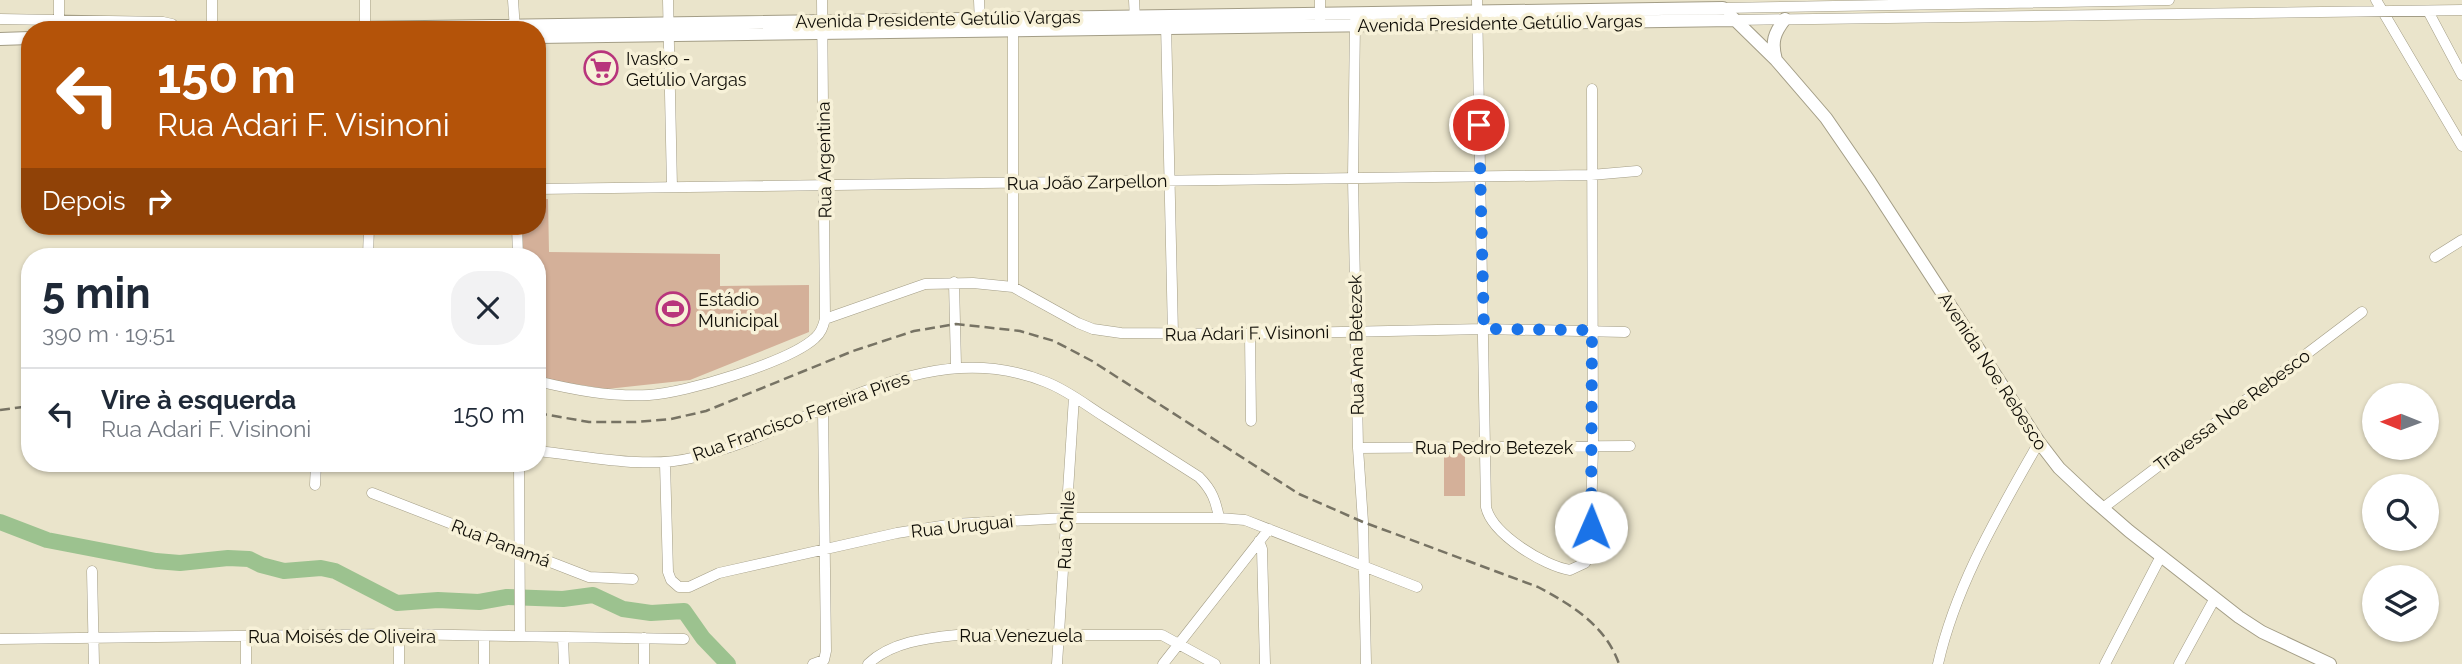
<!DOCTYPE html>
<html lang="pt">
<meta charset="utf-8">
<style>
:root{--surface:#fff;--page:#f2f2f3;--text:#1f2937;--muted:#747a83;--line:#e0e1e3}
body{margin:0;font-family:Raleway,sans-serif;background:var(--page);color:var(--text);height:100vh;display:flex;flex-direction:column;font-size:26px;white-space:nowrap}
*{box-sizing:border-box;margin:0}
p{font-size:23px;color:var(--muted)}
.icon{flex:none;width:38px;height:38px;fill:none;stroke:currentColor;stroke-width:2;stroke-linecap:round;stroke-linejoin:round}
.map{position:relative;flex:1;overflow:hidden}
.drawer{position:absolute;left:21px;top:248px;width:525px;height:224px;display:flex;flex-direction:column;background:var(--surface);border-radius:28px;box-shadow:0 2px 5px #0004}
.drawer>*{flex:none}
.top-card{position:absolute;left:21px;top:21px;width:525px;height:214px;border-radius:28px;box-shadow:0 2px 5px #0004;background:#b45309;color:#fff;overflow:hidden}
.needle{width:46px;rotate:271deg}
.tools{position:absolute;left:2362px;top:383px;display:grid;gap:14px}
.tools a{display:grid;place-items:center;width:77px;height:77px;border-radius:50%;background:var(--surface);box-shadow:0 2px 5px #0004;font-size:35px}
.pin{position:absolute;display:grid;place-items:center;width:60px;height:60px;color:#fff;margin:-30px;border:4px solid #fff;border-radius:50%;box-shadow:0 2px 7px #0007}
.me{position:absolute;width:77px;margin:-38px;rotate:1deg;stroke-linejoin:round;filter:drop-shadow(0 0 5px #0008)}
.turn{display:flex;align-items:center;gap:24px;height:147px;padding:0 21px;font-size:32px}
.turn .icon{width:91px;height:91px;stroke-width:2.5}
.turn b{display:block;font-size:49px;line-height:60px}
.then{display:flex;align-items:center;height:66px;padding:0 21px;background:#0003;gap:14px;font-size:26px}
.round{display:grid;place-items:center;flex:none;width:74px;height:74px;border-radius:28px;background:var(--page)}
.summary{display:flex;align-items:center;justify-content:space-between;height:119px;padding:0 21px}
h1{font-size:42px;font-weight:700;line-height:52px}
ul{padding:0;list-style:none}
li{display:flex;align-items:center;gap:21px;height:91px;padding:0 21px;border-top:2px solid var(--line)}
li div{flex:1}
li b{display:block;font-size:26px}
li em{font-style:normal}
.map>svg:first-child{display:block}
</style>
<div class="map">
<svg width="2462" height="664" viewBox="0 0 2462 664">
<rect width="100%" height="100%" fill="#eae4cb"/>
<path fill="#d4b099" d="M537 199H548L549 252 720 254V286L809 285V332L690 380 607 389 537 378V257H522V226H537Z
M1465 453V496H1444V454Z"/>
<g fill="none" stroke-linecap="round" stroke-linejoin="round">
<path stroke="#9cc28f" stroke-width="16" d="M0 522 47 540 156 561 180 563 228 558 249 559 261 565 284 571 321 568 335 571 397 603 438 600 479 602 507 597 563 599 593 595 623 609 651 613 684 611 703 638 728 664"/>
<defs>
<path id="street" d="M59 0V19
M212 0V30
M365 0V30
M513 0 515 30
M668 0 672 187
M822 0 825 319
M979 0 980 24
M1134 0 1135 20
M1320 0V20
M1477 0 1486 507C1492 534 1544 566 1570 570L1585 563 1590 554 1593 447 1592 89
M2376 0 2462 146
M1723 8 2169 0
M2428 11 2462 75
M0 19 163 22 172 24 178 30
M1734 20 2462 10
M1355 21 1353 178 1358 448 1363 522 1366 664
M1166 24 1173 334
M537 189 1591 175 1637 171
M517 226 518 257
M368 257 369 226
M2435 257 2462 240
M954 282 956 366
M1013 287V30
M1250 334 1251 421
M537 381C574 390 611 397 649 395 685 393 789 362 815 338 821 333 823 327 825 319L925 284 973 283 1013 287 1078 323 1093 329 1121 333 1250 334 1484 329 1625 332
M1358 448 1630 446
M537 451C589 456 645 470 696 457 812 430 920 331 1046 382 1067 390 1086 405 1105 417 1136 437 1168 457 1199 477 1212 490 1216 501 1219 518
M665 463 668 572 671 580 679 587H689L719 573 897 533 954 524 1067 518H1219L1245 520 1417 587
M519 464 520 636
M315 485 316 464
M372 493 589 577 633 579
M2103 508 2362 312
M1259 541 1262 549 1265 664
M92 571 94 664
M399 634V664
M563 637 564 664
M0 639 399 634 684 639
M246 664V637
M484 664V636
M644 664V638
M813 664 824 660 826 651 823 409
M868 664C891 642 926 638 957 635H1162L1215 664
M1057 664 1074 397
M1163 664 1269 529
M1938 664C1956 584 1999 513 2039 442
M2105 664 2161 556
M2179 664 2215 598"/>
<path id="secondary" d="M1730 15 1776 60 1826 118 1870 182 2039 442 2059 468 2091 498 2129 531 2239 617 2262 632 2330 664
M212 30 1723 8
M537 37 1734 20
M0 39 30 38
M1776 60C1771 42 1774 33 1785 19"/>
</defs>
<use href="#street" stroke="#a39d86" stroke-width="11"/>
<use href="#secondary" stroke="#a39d86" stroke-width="14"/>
<use href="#street" stroke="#fff" stroke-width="10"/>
<use href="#secondary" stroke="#fff" stroke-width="12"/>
<path stroke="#777364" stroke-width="2.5" stroke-dasharray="10 5" stroke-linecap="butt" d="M0 410 30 406
M537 413 589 422H636L671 419 706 411 853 351 914 331 956 324 1020 331 1054 341 1092 361 1299 494 1363 522 1538 587C1572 605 1606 626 1619 664"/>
</g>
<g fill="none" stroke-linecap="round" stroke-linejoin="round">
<path stroke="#1a73e8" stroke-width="12" stroke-dasharray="0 21.6" d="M1479 125 1484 329 1592 330 1591 527"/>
</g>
<defs>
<symbol id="supermarket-ring" viewBox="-11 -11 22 22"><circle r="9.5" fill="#f7f1d8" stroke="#b8357c" stroke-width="1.5"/><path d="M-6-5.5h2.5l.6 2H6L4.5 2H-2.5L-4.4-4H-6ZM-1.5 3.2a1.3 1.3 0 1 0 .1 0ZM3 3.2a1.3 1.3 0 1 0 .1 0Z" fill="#b8357c"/></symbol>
<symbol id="stadium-ring" viewBox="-11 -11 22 22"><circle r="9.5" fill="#f7f1d8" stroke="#b8357c" stroke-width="1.5"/><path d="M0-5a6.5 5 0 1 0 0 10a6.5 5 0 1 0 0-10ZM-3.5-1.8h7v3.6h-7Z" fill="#b8357c"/></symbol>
</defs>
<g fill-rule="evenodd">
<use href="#supermarket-ring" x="582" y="49" width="38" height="38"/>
<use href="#stadium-ring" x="654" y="290" width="38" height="38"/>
</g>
<g text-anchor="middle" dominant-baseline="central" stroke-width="7" stroke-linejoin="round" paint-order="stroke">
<g font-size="18" fill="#0f0d06" stroke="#f7f1d8">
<text transform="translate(938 19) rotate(-1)">Avenida Presidente Getúlio Vargas</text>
<text transform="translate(1500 23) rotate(-1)">Avenida Presidente Getúlio Vargas</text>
<text transform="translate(824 160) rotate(-91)">Rua Argentina</text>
<text transform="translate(1087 182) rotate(-1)">Rua João Zarpellon</text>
<text transform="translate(1247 333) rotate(-1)">Rua Adari F. Visinoni</text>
<text transform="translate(1356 345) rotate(-91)">Rua Ana Betezek</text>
<text transform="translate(1993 371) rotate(57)">Avenida Noe Rebesco</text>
<text transform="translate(2232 410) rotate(-37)">Travessa Noe Rebesco</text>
<text transform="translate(801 416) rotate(-20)">Rua Francisco Ferreira Pires</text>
<text x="1494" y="447">Rua Pedro Betezek</text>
<text transform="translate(962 526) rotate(-6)">Rua Uruguai</text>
<text transform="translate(1066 530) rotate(-87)">Rua Chile</text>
<text transform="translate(501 543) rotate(21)">Rua Panamá</text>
<text x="1021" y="635">Rua Venezuela</text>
<text x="342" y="636">Rua Moisés de Oliveira</text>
</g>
<g font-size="18" fill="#0f0d06" stroke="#f7f1d8" text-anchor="start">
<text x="626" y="58">Ivasko -<tspan x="626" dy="21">Getúlio Vargas</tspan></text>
<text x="698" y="299">Estádio<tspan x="698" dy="21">Municipal</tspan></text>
</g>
</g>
</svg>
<div class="tools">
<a><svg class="needle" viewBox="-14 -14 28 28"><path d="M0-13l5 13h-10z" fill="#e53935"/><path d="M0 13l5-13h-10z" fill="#747a83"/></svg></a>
<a><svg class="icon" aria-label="search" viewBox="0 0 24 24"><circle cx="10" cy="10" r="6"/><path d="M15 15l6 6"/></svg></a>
<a><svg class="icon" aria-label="layers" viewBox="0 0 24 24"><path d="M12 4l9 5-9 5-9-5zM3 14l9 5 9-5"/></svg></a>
</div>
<div class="pin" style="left:1479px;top:125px;background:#d93025"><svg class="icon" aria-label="arrive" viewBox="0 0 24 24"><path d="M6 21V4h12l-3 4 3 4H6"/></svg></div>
<svg class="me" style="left:1591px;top:527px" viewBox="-20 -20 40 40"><circle r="19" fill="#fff"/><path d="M0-13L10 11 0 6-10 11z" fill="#1a73e8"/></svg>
<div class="top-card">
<div class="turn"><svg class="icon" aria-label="left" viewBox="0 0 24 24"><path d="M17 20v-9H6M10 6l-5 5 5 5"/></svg><div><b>150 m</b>Rua Adari F. Visinoni</div></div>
<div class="then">Depois<svg class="icon" aria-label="right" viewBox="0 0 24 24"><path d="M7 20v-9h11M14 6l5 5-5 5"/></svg></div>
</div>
<section class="drawer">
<div class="summary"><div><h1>5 min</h1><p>390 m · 19:51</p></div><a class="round"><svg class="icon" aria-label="close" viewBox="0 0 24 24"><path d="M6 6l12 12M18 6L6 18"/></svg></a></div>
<ul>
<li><svg class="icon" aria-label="left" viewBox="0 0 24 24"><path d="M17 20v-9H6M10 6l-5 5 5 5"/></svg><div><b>Vire à esquerda</b><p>Rua Adari F. Visinoni</p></div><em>150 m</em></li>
</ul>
</section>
</div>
